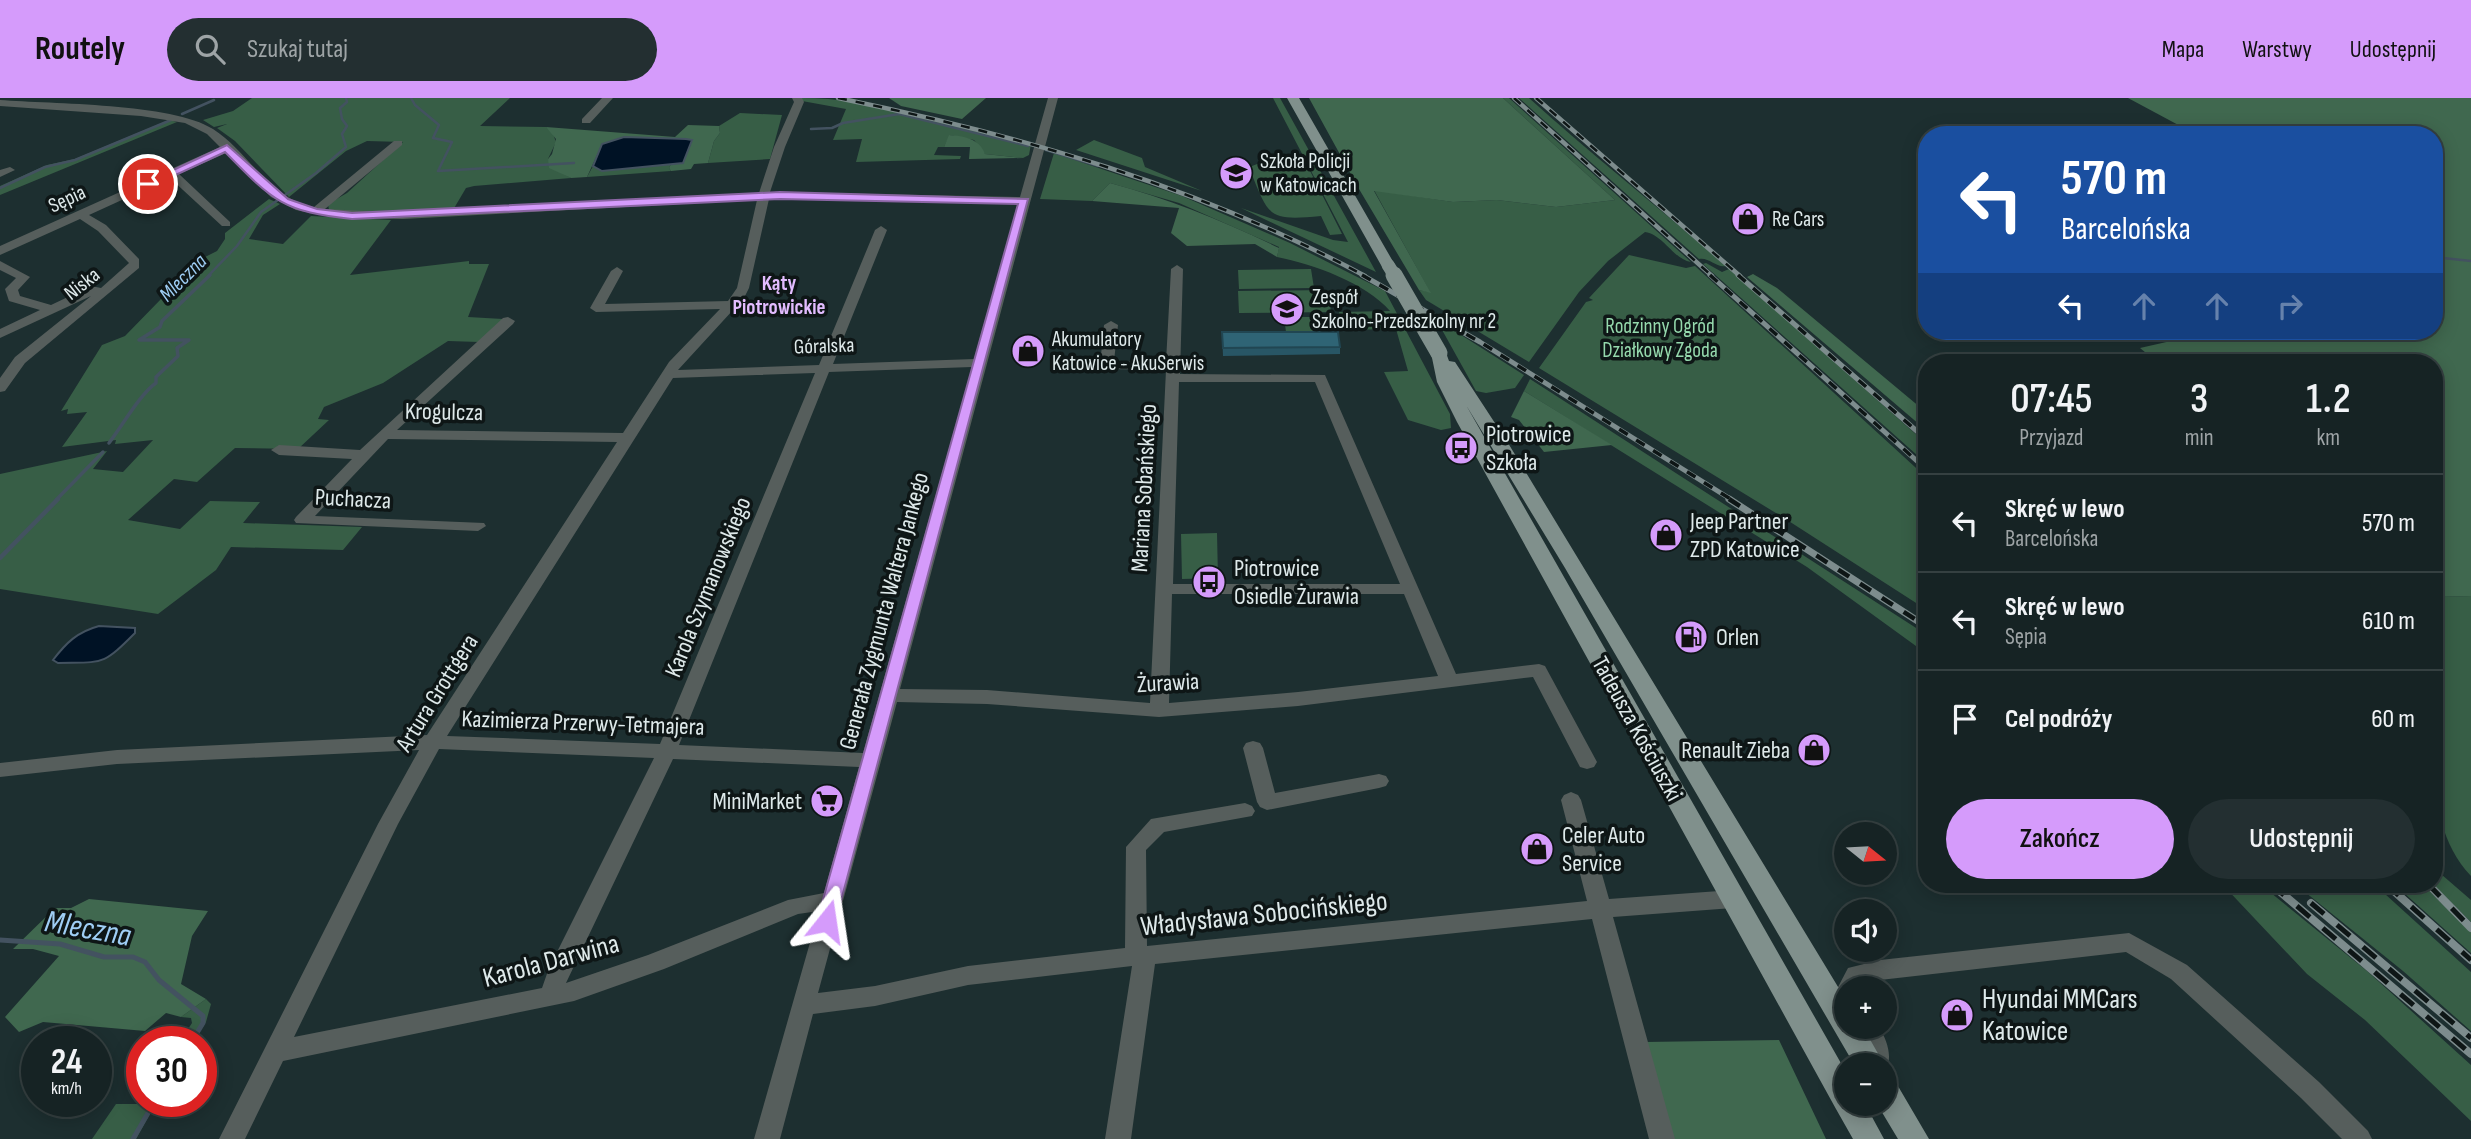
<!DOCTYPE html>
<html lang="pl">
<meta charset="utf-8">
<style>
:root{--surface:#162324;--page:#232f31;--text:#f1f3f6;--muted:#9ea4a6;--line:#354041;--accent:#d59bfb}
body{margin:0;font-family:"Sofia Sans Condensed",sans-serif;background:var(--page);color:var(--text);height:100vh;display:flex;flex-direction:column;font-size:26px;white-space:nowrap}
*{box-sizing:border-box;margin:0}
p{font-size:23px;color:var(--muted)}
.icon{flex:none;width:38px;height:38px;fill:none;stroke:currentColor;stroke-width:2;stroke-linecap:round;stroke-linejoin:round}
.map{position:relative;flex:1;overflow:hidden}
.drawer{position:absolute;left:1918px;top:256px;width:525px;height:539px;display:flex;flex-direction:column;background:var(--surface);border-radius:28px;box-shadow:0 4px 18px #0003,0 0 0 2px var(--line)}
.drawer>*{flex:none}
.hud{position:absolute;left:1918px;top:28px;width:525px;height:214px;border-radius:28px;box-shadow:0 4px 18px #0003,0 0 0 2px var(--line);background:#1a4fa0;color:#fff;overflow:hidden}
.needle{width:46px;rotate:108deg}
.buttons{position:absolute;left:1834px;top:724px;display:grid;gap:14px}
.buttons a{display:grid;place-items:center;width:63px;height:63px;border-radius:50%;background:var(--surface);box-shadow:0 4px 18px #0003,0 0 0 2px var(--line);font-size:35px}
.speed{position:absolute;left:21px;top:928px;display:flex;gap:14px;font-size:35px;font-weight:700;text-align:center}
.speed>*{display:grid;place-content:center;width:91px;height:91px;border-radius:50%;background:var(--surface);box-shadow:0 4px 18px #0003,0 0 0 2px var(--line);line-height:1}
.speed small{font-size:18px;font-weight:400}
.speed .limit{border:10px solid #d22;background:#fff;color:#111}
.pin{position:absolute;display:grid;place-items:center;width:60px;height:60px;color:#fff;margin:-30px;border:4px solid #fff;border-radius:50%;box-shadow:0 2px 7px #0007}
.me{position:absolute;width:77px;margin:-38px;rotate:15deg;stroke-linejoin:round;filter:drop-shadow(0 0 5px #0008)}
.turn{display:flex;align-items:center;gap:24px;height:147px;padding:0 28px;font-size:32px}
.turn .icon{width:91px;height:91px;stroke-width:2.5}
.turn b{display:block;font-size:49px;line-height:60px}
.lanes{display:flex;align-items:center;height:66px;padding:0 28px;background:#0003;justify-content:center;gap:35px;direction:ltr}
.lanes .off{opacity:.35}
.eta{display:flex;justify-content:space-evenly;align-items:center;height:119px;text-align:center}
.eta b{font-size:42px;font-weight:600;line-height:49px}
.cta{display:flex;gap:14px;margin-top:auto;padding:14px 28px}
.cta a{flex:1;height:80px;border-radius:42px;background:var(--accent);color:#111;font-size:28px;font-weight:600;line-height:80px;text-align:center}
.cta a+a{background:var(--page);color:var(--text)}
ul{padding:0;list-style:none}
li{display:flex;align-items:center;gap:21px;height:98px;padding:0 28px;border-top:2px solid var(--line)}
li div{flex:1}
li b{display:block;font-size:26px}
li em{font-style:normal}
header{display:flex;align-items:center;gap:42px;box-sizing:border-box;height:98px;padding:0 35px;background:var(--accent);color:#111}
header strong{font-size:33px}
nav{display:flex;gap:38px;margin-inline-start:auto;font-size:24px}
.search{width:490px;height:63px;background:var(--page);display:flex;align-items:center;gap:18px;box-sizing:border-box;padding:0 24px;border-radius:38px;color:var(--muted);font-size:26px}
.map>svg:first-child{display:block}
</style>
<header>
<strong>Routely</strong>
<div class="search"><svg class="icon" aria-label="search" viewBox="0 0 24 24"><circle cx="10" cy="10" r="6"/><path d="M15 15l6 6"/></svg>Szukaj tutaj</div>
<nav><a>Mapa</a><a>Warstwy</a><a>Udostępnij</a></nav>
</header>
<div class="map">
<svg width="2471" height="1041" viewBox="0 0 2471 1041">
<rect width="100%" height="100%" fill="#1d2f30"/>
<path fill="#375e46" d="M252 0H510L480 28 546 29 552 33 556 44 548 61 554 71 571 80 474 88 466 90 453 112 373 115 329 112 328 106 347 95 403 44 367 43 346 53 289 99 235 43 217 30 227 26 214 29 203 22 233 13Z
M802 0C876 0 958 28 1031 46L1029 57 1023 60 985 56 974 42 950 37 944 49H938L934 57 961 58 960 61 856 64 862 41 833 42 846 11 802 3Z
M1273 0H1280L1376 174 1241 110 1333 142 1348 144Z
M1503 0H1509L1691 164C1673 161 1664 137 1645 134L1608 163 1579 194 1529 264 1426 202 1419 192 1430 194 1374 92 1453 104 1497 102 1556 109 1615 102Z
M1519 0H1529C1593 58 1661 111 1726 168 1716 170 1709 159 1699 161Z
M740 15 782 17 770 61 708 65 714 43 720 35 719 28Z
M169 22 177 24 0 97V88L47 67 75 61Z
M1094 42 1142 60 1145 69 1202 93 1076 52Z
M1054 55 1182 98 1290 145 1385 193 1450 316 1451 330 1441 332 1408 322 1384 274 1408 273 1396 231 1343 232 1339 214 1390 213C1366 185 1313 166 1277 159L1279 149 1179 105 1110 85 1092 103 1040 101Z
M1303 59 1342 136 1330 137 1321 118C1268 123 1269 119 1250 72L1252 68 1270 61Z
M671 66 669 70 671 73 587 79 593 68 602 73Z
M269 101 280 106 263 117 249 141 283 146 311 118 391 122 350 177 469 163V166H489L468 219 503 221 479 244 448 243 383 285 324 309 318 321 329 322 298 351 235 350 197 384 174 381 128 422 180 431 210 403 260 404 243 425 362 429 343 452 231 449 216 472 158 516 0 491V376L107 353 93 371 123 374 153 342 115 346 116 342 62 349 87 314 67 316 68 311 61 313 102 247 125 238 199 162 217 153 225 141V135Z
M1629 157 1686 170 1695 168 1927 380V512L1784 420 1539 270 1586 204 1593 202 1589 200Z
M1706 165 1722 174 1729 171 1927 346V366L1703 166Z
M1311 171 1314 190 1239 191 1238 172Z
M1328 192 1331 214 1239 215 1238 193Z
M1284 219H1334L1336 233 1286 234Z
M1436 221 1524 277 1515 290 1486 295 1476 293Z
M1530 281 1927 537V556L1807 469 1524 293Z
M1217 435 1218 480 1182 481 1181 436Z
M2471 498V778C2429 733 2434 671 2434 613 2434 575 2434 537 2434 499Z
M2434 770 2471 802V824L2433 786Z
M2222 786H2260L2367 873 2471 967V1023L2365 922 2307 876Z
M2295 786H2374L2471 874V933L2403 873Z
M2394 786H2422L2471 834V855Z
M206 901 211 906 206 924 194 943H180L192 925 191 920 181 919Z
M142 1002 157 1003 136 1041H92L116 1006H139Z"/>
<path fill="#40684f" d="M889 0H986L962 21 901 8Z
M1309 0H1503L1615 102 1556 109 1497 102 1453 104 1374 93 1431 195 1419 192 1359 91Z
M2128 0H2471V498L2434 499V264H2157L2140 250 2215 233H2434V37H2197Z
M688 27 719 28 720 35 714 43 708 65 694 66 691 71 671 73 669 70 671 66 683 65 691 46 624 39 602 46 587 79 571 80 549 70 548 61 552 56 556 41 546 29 675 39Z
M949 37C964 38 980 41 985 56L1023 60 969 61 970 49H944Z
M1110 85C1169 101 1224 123 1279 150L1277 159 1255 146 1187 148 1171 135 1179 110 1092 103Z
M1753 176 1777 190 1927 315V333L1747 179Z
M1524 293 1612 347 1544 354 1519 322 1511 319Z
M89 801 208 813 192 838 181 886 206 901 181 919 166 915 145 933 43 924 19 934 5 919 59 858 33 851H13L55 810H71Z
M1779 942 1826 1041H1673L1645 944Z"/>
<path fill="#001225" stroke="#435260" stroke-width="2" d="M624 39 686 41 692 42 683 65 602 73 593 68 602 46Z
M99 528 135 530V535C102 568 104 564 58 565L53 562C66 545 77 534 99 528Z"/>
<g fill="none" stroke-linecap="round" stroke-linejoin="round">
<path stroke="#435260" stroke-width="2.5" d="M411 0 415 7 439 27 433 40 452 44 438 73 574 65
M182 16 214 2
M811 31 832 30 843 25 899 16 1028 48
M1046 52 1098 68
M0 90 45 69 75 62 171 22
M2434 159 2471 163
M208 178 237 148 261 114 316 75 346 49 342 36 347 28 342 21 340 10 347 4 346 0"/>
<path stroke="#435260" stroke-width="3.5" d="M109 345C122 328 141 295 156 285V279L178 258 177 250 189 242H139L160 229 162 223 210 177
M56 402 103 354"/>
<path stroke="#435260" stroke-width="4.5" d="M0 460 58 401"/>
<path stroke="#435260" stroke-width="5" d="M0 842 60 846 104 859H133L145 864 159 882 203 918V925L192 943
M133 1041 155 1003"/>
<path fill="#565e5c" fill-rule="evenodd" d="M602 0H613L590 25H582V21Z
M792 0H802L804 4 785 49 770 94 1020 99 1048 0H1058L900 591 987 592 1150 605 1166 272 1107 271 1100 267 1104 227 1111 223 1118 227 1114 263 1166 264 1171 171 1177 167 1183 171 1180 276 1325 277 1456 576 1539 566 1545 568 1597 664 1594 669 1587 671 1580 669 1533 579 1298 608 1159 619 987 606 897 604 818 895 875 888 968 868 1125 850 1126 749 1151 721 1245 705 1252 708 1255 713 1252 718 1164 734 1146 752 1147 848 1587 803 1561 702 1564 697 1571 694 1578 697 1581 702 1609 801 1733 792 1741 795 1744 801 1741 807 1733 810 1613 819 1675 1041H1649L1592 821 1155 866 1131 1041H1105L1132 868 968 887 875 908 813 916 780 1041H754L819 813 798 816 664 871 574 903 283 963 245 1041H219L378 726 419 652 117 666 0 679V665L117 652 427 637 617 344 388 341 315 418 484 425 486 428 478 433 296 425 294 422 296 419 352 361 279 357 271 352 279 347 360 352 503 220 508 219 515 223 513 226 397 332 623 335 669 264 720 211 596 214 590 210 611 173 617 169 623 173 605 206 728 203 737 190 757 102 403 121 336 120 296 112 271 99 226 55 179 76 230 124V128H222L170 80 89 117 106 127 139 161V170L25 265 5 293 0 294V280L15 259 91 198 0 240V231L40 212 9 203 5 191 16 180 0 172V163L30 179 18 192 20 198 51 207 91 188 101 190 129 165 98 133 80 121 0 157V148L220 49 207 36 185 25 141 18 0 8V2C52 6 172 5 213 31 249 54 268 100 314 109L394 43H402V47L325 111 403 115 759 95 774 49 794 4ZM769 101 1018 106 974 261 833 266 887 132 881 128 875 132 819 267 678 272 744 200 749 190ZM972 269 863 655 679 647 829 274ZM815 275 660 646 447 638 673 280ZM1179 284H1315L1400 486H1173ZM1172 496H1404L1438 578 1298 594 1169 605ZM439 651 654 660 549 870 542 890 294 939 398 726ZM673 661 859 669 824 795 788 802 648 857 566 885Z
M10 69 15 72 0 79V72Z
M1253 643 1260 645 1263 650 1275 695 1379 676 1386 678 1389 683 1386 688 1379 690 1267 712 1260 709 1257 704 1243 650 1246 645Z
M2129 835 2187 867 2319 984 2368 1033 2372 1041H2342L2301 1000 2171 881 2126 854 1880 882 1863 885 1860 891H1846V900L1840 898 1837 891 1848 870 1880 862Z
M1854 929H1879C1888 944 1893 959 1885 976V968H1865V949Z"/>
<path fill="#80908c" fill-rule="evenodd" d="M1287 0H1299L1395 167 1393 170H1383L1381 167Z
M1439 250 1445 252 1449 263 1455 264 1508 345 1846 902V929H1863L1885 968V969L1855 968 1565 470 1466 307 1846 974V1006H1865L1884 1041H1853L1836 1011 1457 324 1437 284 1431 255Z
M1885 979 1895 983 1929 1041H1898L1877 1006H1885Z"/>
<defs>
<path id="rail-far3" d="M838 0C1020 37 1201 89 1365 178
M1514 0 1712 178
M1536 0 1740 178"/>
<path id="rail-far2" d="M1362 177 1480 244 1732 402
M1710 177 1927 372
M1738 177 1927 342"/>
<path id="rail-far1" d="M1729 401 1927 529"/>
<path id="rail" d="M2271 786 2471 956
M2386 786 2471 862
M2428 786 2471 830
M2311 805 2471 940"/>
</defs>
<use href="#rail-far3" stroke="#7d8c8d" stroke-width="4.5"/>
<use href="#rail-far2" stroke="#7d8c8d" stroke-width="5"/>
<use href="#rail-far1" stroke="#7d8c8d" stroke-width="7"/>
<use href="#rail" stroke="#7d8c8d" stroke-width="8"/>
<use href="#rail-far3" stroke="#0e1616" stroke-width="2.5" stroke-dasharray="9" stroke-linecap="butt"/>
<use href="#rail-far2" stroke="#0e1616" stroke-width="3.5" stroke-dasharray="10" stroke-linecap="butt"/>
<use href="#rail-far1" stroke="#0e1616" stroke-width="4.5" stroke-dasharray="13" stroke-linecap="butt"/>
<use href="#rail" stroke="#0e1616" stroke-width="5" stroke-dasharray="17" stroke-linecap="butt"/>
<path stroke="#80908c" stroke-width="13" d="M1388 167 1395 178"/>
<path stroke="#80908c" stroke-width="17" d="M1394 177 1439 255"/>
</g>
<path fill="#285665" d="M1222 234 1340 249V256L1223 258Z"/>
<path fill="#2f6475" stroke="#214652" stroke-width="2" d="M1222 234H1338L1340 249 1223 250Z"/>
<path fill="#d59bfb" stroke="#8a65a3" stroke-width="2" d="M227 47 288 101 317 111 352 115 780 94 1028 101 834 829 827 831 820 829 817 823 1018 106 780 101 352 121C283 114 273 103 225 54L152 88 143 86Z"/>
<defs>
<symbol id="university-disc" viewBox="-11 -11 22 22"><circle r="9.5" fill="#d59bfb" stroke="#0e1616"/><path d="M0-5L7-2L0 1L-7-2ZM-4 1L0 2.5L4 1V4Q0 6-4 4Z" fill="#111"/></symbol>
<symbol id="shop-disc" viewBox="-11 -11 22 22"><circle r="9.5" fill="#d59bfb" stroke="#0e1616"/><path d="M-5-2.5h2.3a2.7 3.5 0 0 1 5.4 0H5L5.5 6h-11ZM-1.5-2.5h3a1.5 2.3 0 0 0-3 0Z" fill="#111"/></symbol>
<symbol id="school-disc" viewBox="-11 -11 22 22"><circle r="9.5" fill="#d59bfb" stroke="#0e1616"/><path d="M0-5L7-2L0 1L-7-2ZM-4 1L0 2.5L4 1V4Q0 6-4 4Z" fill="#111"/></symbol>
<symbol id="bus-disc" viewBox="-11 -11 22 22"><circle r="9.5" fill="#d59bfb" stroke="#0e1616"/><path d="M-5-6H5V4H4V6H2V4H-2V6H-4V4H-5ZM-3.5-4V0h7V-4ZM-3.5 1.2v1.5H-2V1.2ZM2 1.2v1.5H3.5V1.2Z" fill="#111"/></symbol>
<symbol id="fuel-disc" viewBox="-11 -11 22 22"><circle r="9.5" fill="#d59bfb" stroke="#0e1616"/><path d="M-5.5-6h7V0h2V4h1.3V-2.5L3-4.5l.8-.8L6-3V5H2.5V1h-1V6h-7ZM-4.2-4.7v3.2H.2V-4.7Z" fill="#111"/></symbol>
<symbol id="supermarket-disc" viewBox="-11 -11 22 22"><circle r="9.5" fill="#d59bfb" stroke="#0e1616"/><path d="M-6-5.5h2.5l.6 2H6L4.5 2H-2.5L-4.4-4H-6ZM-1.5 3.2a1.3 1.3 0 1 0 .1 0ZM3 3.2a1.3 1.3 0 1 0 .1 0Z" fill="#111"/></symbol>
</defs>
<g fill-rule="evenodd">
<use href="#university-disc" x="1217" y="56" width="38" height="38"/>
<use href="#shop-disc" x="1729" y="102" width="38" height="38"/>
<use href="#school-disc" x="1268" y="192" width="38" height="38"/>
<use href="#shop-disc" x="1009" y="234" width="38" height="38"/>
<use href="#bus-disc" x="1442" y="331" width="38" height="38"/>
<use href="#shop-disc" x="1647" y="418" width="38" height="38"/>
<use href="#bus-disc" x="1190" y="465" width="38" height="38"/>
<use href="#fuel-disc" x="1672" y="520" width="38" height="38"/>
<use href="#shop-disc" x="1795" y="633" width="38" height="38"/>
<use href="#supermarket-disc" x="808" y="684" width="38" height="38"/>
<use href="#shop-disc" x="1518" y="732" width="38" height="38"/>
<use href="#shop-disc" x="1938" y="898" width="38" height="38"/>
</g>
<g text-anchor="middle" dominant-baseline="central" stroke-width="7" stroke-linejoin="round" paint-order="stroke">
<g font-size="21" fill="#dee9ea" stroke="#0e1616" text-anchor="start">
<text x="1260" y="63">Szkoła Policji<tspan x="1260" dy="24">w Katowicach</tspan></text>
<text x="1772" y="121">Re Cars</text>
<text x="1312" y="199">Zespół<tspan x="1312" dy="24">Szkolno-Przedszkolny nr 2</tspan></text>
<text x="1052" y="241">Akumulatory<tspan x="1052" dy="24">Katowice - AkuSerwis</tspan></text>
</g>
<g font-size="21" fill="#dee9ea" stroke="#0e1616">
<text transform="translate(67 101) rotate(-25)">Sępia</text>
<text transform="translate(82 186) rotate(-38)">Niska</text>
<text transform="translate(824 248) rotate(-2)">Góralska</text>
</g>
<g font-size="21" font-style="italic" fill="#9fcef5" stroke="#0e1616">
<text transform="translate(183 180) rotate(-45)">Mleczna</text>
</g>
<g font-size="21" font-weight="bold" fill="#e3bcff" stroke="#0e1616">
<text x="779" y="185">Kąty<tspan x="779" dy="24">Piotrowickie</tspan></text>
</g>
<g font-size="21" fill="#95d9ad" stroke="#0e1616">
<text x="1660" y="228">Rodzinny Ogród<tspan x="1660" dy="24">Działkowy Zgoda</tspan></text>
</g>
<g font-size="24" fill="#dee9ea" stroke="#0e1616">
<text transform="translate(444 314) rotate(1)">Krogulcza</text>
<text transform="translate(1144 390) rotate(-87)">Mariana Sobańskiego</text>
<text transform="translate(353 401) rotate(3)">Puchacza</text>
<text transform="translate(708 489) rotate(-68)">Karola Szymanowskiego</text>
<text transform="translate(884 513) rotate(-75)">Generała Zygmunta Waltera Jankego</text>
<text transform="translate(1168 585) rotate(-3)">Żurawia</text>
<text transform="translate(437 595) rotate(-58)">Artura Grottgera</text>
<text transform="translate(583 625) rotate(2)">Kazimierza Przerwy-Tetmajera</text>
<text transform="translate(1637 631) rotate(61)">Tadeusza Kościuszki</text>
</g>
<g font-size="24" fill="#dee9ea" stroke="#0e1616" text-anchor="start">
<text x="1486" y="336">Piotrowice<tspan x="1486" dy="28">Szkoła</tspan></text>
<text x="1690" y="423">Jeep Partner<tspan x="1690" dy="28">ZPD Katowice</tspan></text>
<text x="1234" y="470">Piotrowice<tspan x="1234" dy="28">Osiedle Żurawia</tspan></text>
<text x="1716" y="539">Orlen</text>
<text x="1790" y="652" text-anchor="end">Renault Zieba</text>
<text x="802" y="703" text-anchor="end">MiniMarket</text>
<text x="1562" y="737">Celer Auto<tspan x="1562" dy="28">Service</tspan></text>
</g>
<g font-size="28" fill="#dee9ea" stroke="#0e1616">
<text transform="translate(1264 816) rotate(-6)">Władysława Sobocińskiego</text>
<text transform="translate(551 863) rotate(-15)">Karola Darwina</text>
</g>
<g font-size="28" fill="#dee9ea" stroke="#0e1616" text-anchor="start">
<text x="1982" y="901">Hyundai MMCars<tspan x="1982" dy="32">Katowice</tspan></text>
</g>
<g font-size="32" font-style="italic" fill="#9fcef5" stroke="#0e1616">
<text transform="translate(88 831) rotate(10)">Mleczna</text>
</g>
</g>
</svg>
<div class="buttons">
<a><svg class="needle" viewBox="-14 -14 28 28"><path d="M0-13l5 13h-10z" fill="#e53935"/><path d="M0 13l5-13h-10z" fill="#9ea4a6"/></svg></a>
<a><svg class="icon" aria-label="sound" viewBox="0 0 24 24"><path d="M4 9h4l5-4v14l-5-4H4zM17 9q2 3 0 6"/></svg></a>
<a>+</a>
<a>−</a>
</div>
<div class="speed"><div>24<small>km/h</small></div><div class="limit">30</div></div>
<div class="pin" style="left:148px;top:86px;background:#d93025"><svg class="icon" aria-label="arrive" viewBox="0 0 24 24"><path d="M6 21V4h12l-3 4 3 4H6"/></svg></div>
<svg class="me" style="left:827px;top:823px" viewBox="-20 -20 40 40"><path d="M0-17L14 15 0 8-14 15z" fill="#d59bfb" stroke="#fff" stroke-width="4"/></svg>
<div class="hud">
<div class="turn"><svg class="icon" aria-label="left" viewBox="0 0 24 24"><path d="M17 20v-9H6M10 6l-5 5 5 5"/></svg><div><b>570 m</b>Barcelońska</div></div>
<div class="lanes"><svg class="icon" aria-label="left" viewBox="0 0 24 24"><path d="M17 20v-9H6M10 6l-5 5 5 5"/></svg><svg class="icon off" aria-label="ahead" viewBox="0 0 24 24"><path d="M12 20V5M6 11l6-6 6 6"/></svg><svg class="icon off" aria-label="ahead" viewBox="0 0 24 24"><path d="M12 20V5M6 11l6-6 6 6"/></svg><svg class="icon off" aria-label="right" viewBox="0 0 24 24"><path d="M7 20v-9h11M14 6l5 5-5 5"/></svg></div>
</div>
<section class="drawer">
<div class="eta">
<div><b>07:45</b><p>Przyjazd</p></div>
<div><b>3</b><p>min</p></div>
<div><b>1.2</b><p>km</p></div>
</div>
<ul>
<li><svg class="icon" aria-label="left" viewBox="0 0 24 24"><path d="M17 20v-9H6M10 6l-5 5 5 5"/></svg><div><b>Skręć w lewo</b><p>Barcelońska</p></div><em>570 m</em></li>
<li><svg class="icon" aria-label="left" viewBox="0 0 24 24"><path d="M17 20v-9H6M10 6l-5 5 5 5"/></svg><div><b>Skręć w lewo</b><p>Sępia</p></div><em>610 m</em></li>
<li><svg class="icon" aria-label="arrive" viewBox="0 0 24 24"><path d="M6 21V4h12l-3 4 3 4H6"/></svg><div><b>Cel podróży</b></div><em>60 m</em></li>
</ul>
<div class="cta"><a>Zakończ</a><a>Udostępnij</a></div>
</section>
</div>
